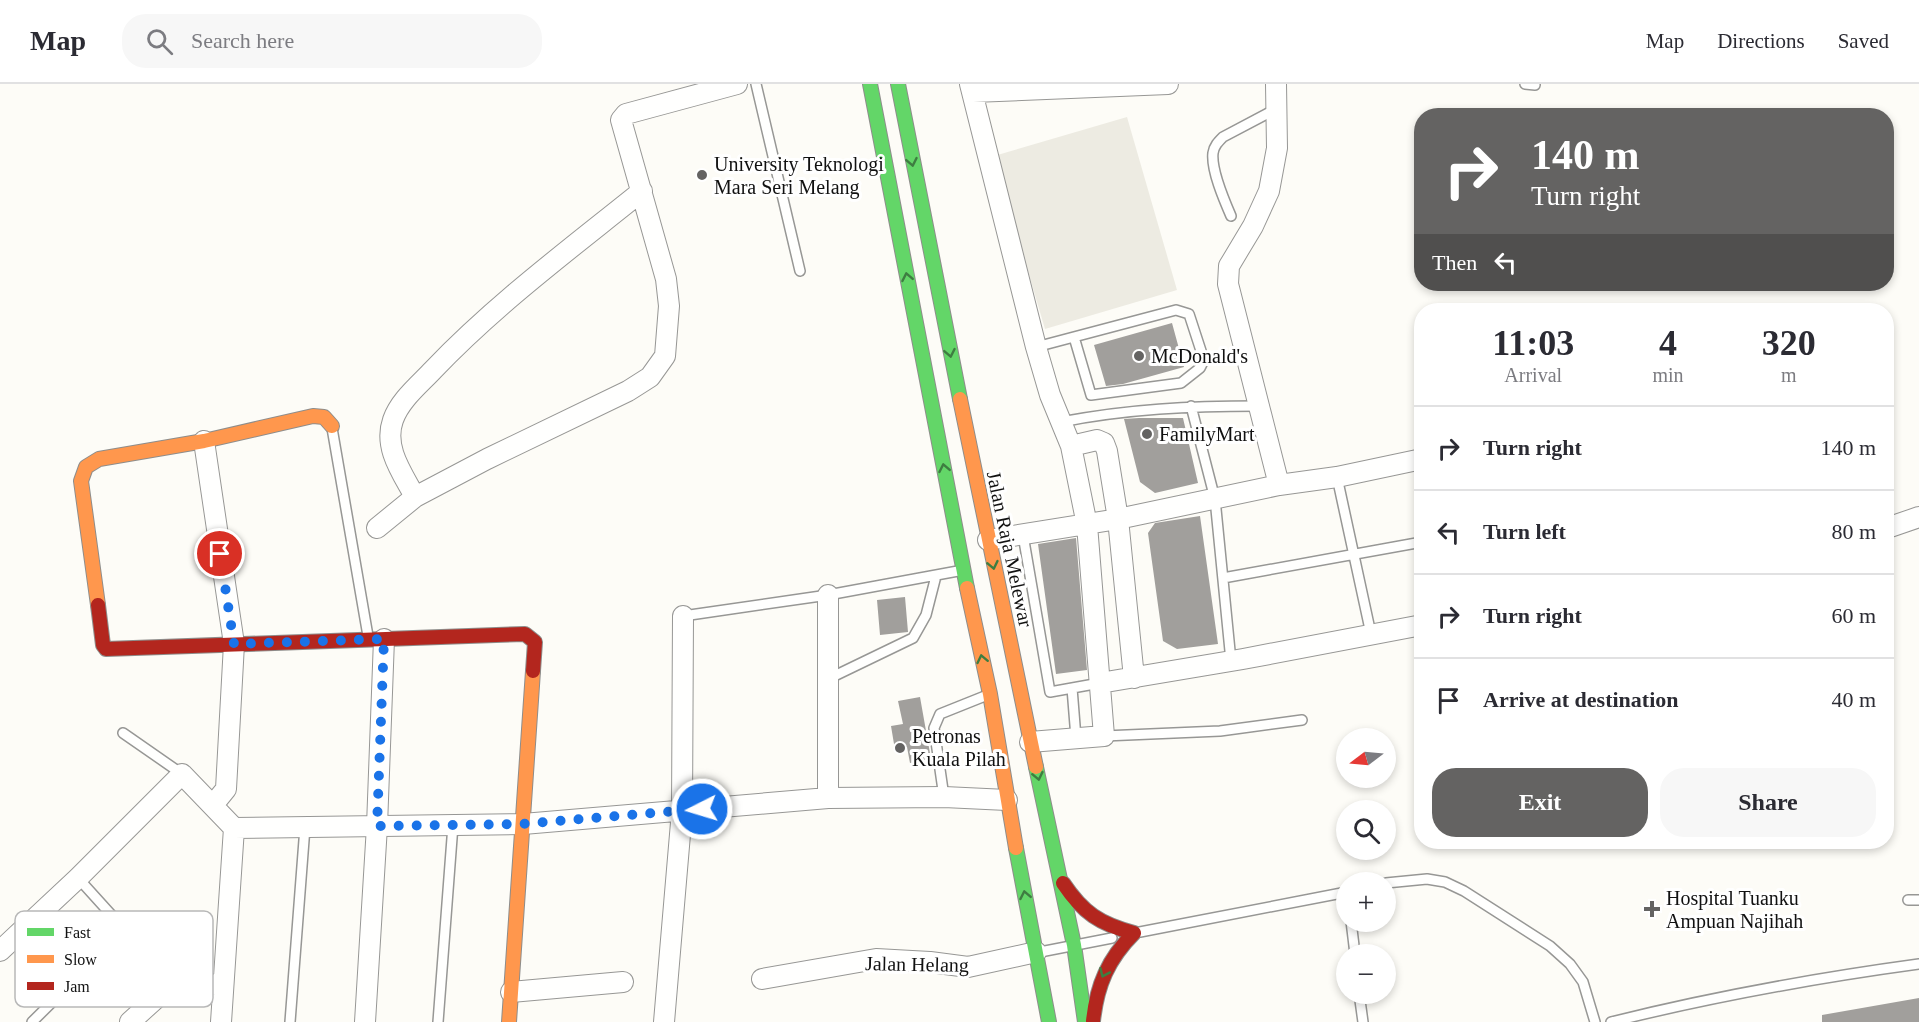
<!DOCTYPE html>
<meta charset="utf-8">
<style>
:root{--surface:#fff;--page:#f7f7f7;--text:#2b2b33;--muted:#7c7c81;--line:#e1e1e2;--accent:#646362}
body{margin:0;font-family:Georgia,serif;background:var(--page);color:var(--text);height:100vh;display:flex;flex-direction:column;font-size:22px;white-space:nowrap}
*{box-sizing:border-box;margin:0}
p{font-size:20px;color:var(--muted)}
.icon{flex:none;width:33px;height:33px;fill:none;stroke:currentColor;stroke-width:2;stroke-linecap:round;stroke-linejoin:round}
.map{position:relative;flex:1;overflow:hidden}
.details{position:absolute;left:1414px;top:219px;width:480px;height:546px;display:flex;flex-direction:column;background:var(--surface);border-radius:24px;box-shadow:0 3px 9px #0003}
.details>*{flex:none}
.guide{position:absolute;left:1414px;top:24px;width:480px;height:183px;border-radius:24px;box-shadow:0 3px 9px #0003;background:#646362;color:#fff;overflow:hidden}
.needle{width:39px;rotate:254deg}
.fabs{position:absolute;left:1336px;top:644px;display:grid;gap:12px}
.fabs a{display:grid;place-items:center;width:60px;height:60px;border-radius:50%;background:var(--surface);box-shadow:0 3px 9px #0003;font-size:30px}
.pin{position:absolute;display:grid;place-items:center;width:51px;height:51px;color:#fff;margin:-26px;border:3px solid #fff;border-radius:50%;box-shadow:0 2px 6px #0007}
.me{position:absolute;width:66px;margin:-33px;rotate:265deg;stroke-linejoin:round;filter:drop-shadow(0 0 4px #0008)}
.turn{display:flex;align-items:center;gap:21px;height:126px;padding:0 18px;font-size:27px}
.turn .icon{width:78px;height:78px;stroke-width:2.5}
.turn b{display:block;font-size:42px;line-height:51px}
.then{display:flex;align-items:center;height:57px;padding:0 18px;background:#0003;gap:12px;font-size:22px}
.eta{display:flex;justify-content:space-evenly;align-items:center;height:102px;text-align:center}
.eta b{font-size:36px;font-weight:700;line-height:42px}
.action{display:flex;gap:12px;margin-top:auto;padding:12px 18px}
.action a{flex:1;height:69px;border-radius:24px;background:var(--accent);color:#fff;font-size:24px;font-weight:700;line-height:69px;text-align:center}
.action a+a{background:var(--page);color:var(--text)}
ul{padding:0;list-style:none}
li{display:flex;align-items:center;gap:18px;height:84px;padding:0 18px;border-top:2px solid var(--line)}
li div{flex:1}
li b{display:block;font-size:22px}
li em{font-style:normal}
header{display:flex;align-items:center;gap:36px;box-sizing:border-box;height:84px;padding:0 30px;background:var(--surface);border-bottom:2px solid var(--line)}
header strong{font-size:28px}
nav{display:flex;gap:33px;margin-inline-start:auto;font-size:21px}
.search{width:420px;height:54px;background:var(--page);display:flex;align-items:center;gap:15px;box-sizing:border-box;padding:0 21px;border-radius:24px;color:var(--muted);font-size:22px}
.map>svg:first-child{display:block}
</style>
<header>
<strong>Map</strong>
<div class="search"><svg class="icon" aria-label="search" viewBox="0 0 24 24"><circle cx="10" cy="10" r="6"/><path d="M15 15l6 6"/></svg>Search here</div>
<nav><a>Map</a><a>Directions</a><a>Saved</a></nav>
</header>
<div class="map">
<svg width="1919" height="938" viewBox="0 0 1919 938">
<rect width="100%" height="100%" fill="#fdfcf7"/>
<path fill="#edebe2" d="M1127 33 1177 206 1045 245 994 72Z"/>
<path fill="#a19f9c" d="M1172 239 1184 283 1123 300 1106 302 1094 261Z
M1139 334H1183L1198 399 1155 409 1140 398 1124 335Z
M1200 432 1218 560 1177 565 1163 557 1148 449 1155 439Z
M1076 454 1087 586 1056 590 1038 460Z
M905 513 908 548 880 551 877 516Z
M920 613 931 675 910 679 907 663 895 666 891 642 903 640 898 617Z
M1919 914V938H1822V931Z"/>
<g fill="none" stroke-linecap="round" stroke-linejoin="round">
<defs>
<path id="lane" d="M756 0 800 187
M1525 0 1535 1
M1231 132C1224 116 1211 86 1213 69 1214 62 1218 58 1223 53L1276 25
M1036 263 1176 226 1189 230 1204 276 1200 284 1181 299 1091 311 1074 253
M1191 322 1215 415 1231 577
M1061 338C1127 325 1191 322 1258 322
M332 344 368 552
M1337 393 1371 550
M1023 451 1050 608 1100 599
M1223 494 1422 458
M683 532 828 511 958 487
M828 595 913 554 926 531 936 492
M1072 604 1076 654
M123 649 182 690
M1104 652 1220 647 1302 636
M944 713 934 644 940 630 985 612
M78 794 173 899
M1386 799 1427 795 1445 798 1464 807 1550 862 1570 880 1583 898 1595 938
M1908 816H1919
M1351 837 1355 870
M1140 848 1347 808
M1040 868 1112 854
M1359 909 1363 938
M32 938 125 846
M290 938 305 743
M438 938 453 741
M1611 938C1712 913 1816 894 1919 880"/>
<path id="street" d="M970 0 1036 263 1050 311 1071 362 1087 441 1104 652 1030 658
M1276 0 1277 64 1269 107 1253 142 1229 182 1228 200 1279 401
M973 8 1168 0
M204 357 234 560 226 705 213 721
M1071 362 1097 356 1104 359 1107 367 1118 435 1134 594
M415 413C403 390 383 364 393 336 400 316 419 301 433 286 496 220 570 165 642 107
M377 444 415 413 487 375 628 307 650 293 665 272 669 222 666 195 621 36 626 30 737 0
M1887 444 1919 433
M988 456 1118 435 1279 401 1337 393 1422 375
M828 511V714
M1100 599 1243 575 1422 541
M234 744 523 740 828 714 944 713 1007 716
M0 867 78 794 182 690 234 744 221 938
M762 895 876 875 930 878 968 883 1036 868
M511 908 623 898
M130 938 173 899 223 901
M365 938 377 742 384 555
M664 938 682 727 683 532"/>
<path id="fast" d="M870 0 967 504
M898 0 960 315
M1036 683 1074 861 1085 938
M1016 764 1049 938"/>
<path id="slow" d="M960 315 1036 683
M967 504 990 610 1016 764
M98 521 81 397 86 383 99 375 204 357 313 332 324 333 332 342
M509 938 533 587"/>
<path id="jam" d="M98 521 103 561 106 565 525 550 535 558 533 587
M1063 799C1083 829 1100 840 1134 849
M1093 937C1097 901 1108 875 1134 849"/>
</defs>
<use href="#lane" stroke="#979795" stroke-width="12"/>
<use href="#street" stroke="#979795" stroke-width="22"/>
<use href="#fast" stroke="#8e8d8b" stroke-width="16"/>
<use href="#slow" stroke="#8e8d8b" stroke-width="16"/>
<use href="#jam" stroke="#8e8d8b" stroke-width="16"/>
<use href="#lane" stroke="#fffffe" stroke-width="9"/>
<use href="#street" stroke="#fffffe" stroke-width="20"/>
<use href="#fast" stroke="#63d668" stroke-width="14"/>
<use href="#slow" stroke="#ff974d" stroke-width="14"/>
<use href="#jam" stroke="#b3261e" stroke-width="14"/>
</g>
<defs><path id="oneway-chevron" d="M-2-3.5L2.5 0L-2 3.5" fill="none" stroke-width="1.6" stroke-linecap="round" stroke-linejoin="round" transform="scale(1.5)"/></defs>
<g stroke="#3e7d41">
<use href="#oneway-chevron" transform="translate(912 78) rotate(79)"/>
<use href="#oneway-chevron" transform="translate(907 193) rotate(-101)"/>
<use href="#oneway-chevron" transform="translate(950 269) rotate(79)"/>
<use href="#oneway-chevron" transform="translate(944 384) rotate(-101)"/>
<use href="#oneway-chevron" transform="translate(993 481) rotate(78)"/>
<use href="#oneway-chevron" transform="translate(982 575) rotate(-102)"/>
<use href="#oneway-chevron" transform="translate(1038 692) rotate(78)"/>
<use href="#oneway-chevron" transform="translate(1025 811) rotate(-101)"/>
<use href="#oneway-chevron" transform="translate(1104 889) rotate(114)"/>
</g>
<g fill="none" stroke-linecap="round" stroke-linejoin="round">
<path stroke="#1a73e8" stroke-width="10" stroke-dasharray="0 18" d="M220 470 234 560 384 555 377 742 522 740 702 725"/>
</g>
<g fill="#646362" stroke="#fff" stroke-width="2">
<circle cx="702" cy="91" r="6"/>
<circle cx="1139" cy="272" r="6"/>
<circle cx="1147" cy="350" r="6"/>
<circle cx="900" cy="664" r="6"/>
<path d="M1649 816h6v6h6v6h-6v6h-6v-6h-6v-6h6z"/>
</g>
<g text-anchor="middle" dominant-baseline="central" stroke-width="6" stroke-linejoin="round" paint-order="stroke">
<g font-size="20" fill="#111" stroke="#fff" text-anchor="start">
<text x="714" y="80">University Teknologi<tspan x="714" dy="23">Mara Seri Melang</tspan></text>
<text x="1151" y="272">McDonald's</text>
<text x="1159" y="350">FamilyMart</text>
<text x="912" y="652">Petronas<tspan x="912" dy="23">Kuala Pilah</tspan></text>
<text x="1666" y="814">Hospital Tuanku<tspan x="1666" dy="23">Ampuan Najihah</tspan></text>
</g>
<g font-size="20" fill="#111" stroke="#fff">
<text transform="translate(1010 465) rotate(78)">Jalan Raja Melewar</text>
<text transform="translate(917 880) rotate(1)">Jalan Helang</text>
</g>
</g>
<rect x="15" y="827" width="198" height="96" rx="9" fill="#fff" stroke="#b8b8b8" stroke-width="1.5"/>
<rect x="27" y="844" width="27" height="8" fill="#63d668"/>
<rect x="27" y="871" width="27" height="8" fill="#ff974d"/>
<rect x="27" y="898" width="27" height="8" fill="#b3261e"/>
<g font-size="16" fill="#111">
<text x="64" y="854">Fast</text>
<text x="64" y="881">Slow</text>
<text x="64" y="908">Jam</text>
</g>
</svg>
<div class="fabs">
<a><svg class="needle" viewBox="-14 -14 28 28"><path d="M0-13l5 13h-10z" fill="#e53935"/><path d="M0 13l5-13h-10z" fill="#7c7c81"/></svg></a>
<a><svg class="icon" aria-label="search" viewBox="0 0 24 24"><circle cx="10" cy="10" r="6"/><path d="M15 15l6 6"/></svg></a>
<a>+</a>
<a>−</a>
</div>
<div class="pin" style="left:220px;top:470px;background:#d93025"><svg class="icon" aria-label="arrive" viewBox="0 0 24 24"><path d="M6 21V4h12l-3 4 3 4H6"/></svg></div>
<svg class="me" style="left:702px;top:725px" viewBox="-20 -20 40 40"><circle r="17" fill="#1a73e8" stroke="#fff" stroke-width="3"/><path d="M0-11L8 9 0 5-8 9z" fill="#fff"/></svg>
<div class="guide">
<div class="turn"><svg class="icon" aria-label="right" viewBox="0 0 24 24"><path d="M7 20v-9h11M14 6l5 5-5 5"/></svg><div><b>140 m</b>Turn right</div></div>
<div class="then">Then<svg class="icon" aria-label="left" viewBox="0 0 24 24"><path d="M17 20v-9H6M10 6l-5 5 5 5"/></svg></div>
</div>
<section class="details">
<div class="eta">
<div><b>11:03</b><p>Arrival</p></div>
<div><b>4</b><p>min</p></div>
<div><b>320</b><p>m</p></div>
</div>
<ul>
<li><svg class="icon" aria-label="right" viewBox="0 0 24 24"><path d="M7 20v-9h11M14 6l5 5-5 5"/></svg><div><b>Turn right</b></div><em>140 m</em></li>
<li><svg class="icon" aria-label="left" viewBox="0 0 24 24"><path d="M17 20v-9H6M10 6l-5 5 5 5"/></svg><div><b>Turn left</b></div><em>80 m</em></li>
<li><svg class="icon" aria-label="right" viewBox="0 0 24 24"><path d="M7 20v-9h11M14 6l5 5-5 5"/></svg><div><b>Turn right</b></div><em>60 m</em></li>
<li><svg class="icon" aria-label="arrive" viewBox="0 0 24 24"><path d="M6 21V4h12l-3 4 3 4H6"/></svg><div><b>Arrive at destination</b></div><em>40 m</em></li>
</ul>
<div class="action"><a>Exit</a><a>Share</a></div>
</section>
</div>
